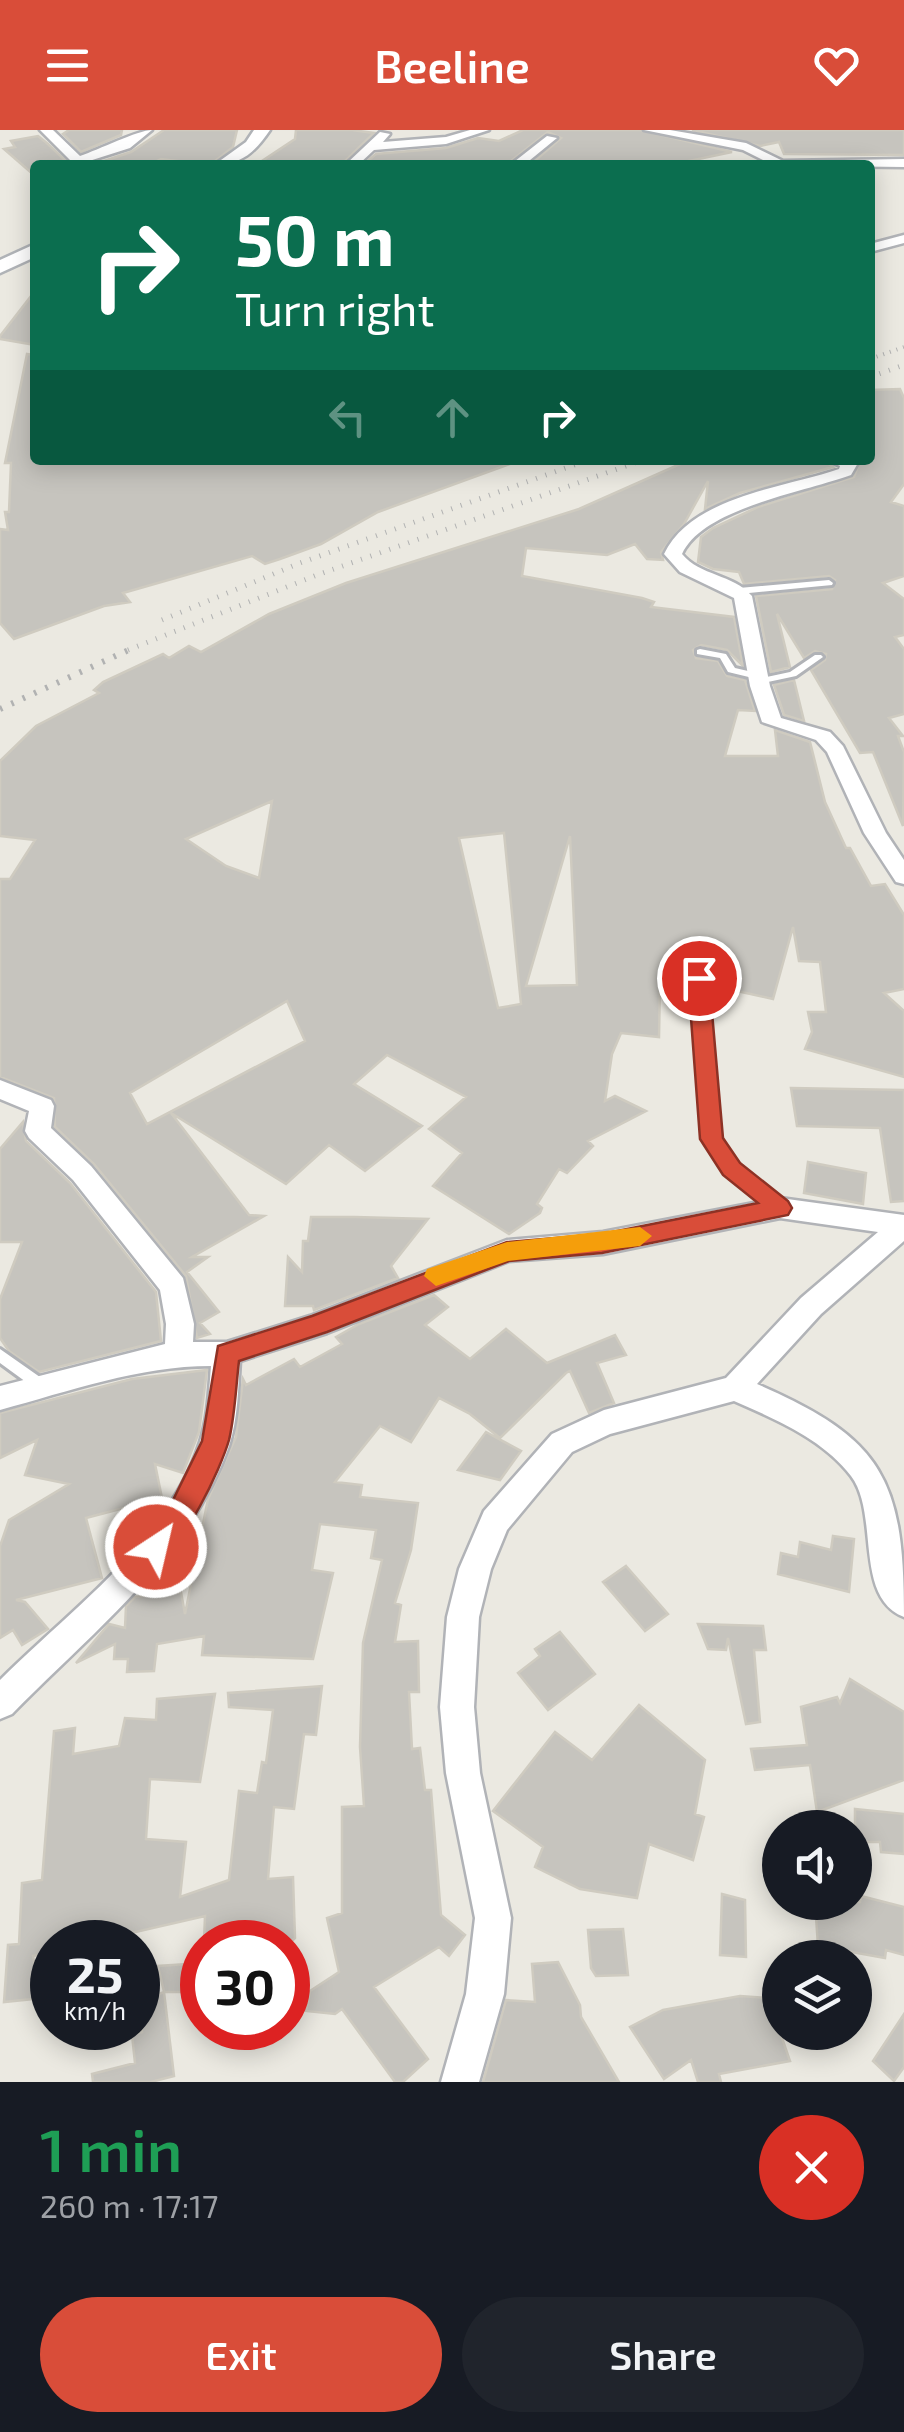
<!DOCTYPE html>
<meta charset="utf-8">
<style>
:root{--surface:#171b24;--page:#20242c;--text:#f1f3f6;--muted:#9ea1a6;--accent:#d94d39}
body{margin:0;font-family:"Exo 2",sans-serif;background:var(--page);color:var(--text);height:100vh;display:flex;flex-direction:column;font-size:38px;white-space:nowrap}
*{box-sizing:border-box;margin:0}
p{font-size:32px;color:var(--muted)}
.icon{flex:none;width:55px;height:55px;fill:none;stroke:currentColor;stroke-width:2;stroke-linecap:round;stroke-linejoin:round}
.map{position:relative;height:1952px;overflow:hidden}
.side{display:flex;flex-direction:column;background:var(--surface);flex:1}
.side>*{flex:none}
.top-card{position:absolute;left:30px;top:30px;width:845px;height:305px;border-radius:10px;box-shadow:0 5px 25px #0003;background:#0b6e4f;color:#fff;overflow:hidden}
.fabs{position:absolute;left:762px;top:1680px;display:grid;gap:20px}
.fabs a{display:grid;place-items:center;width:110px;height:110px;border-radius:50%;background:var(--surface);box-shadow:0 5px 25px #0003;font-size:50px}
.speed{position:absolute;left:30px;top:1790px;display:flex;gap:20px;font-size:50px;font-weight:700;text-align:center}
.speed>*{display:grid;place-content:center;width:130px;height:130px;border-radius:50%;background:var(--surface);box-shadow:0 5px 25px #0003;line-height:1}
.speed small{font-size:25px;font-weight:400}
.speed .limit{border:15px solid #d22;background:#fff;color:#111}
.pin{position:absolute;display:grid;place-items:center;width:85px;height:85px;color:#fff;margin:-42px;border:5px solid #fff;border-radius:50%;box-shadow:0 2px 10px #0007}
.me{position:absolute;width:110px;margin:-55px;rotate:35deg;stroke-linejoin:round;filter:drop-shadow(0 0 8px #0008)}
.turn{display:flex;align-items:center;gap:35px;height:210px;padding:0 40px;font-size:45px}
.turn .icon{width:130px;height:130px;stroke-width:2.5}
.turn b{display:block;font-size:70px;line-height:85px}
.lanes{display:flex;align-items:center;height:95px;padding:0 40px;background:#0003;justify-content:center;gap:50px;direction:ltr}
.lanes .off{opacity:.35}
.round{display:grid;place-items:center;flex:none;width:105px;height:105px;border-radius:52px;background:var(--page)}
.headline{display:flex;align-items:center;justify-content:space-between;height:170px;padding:0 40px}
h1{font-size:60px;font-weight:600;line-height:75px;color:#1e9e55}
.primary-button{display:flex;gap:20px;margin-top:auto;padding:20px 40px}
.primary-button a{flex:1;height:115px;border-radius:60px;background:var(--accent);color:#fff;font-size:40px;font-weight:600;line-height:115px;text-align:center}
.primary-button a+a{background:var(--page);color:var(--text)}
header{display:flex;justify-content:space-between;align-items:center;height:130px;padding:0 40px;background:var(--accent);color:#fff;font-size:45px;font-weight:600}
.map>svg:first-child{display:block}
</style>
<header><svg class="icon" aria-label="menu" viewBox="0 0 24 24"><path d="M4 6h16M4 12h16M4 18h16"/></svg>Beeline<svg class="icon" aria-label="heart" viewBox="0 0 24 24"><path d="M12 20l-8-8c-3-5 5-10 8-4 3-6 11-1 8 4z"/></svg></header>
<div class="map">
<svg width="904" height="1952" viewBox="0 0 904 1952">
<rect width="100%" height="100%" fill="#ebe9e1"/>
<path fill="#c6c4be" stroke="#cfcbc0" stroke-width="2.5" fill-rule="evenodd" d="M69 0H122L121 5 81 22 63 4Z
M164 0H237L233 17 210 35 161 29 149 35H92L131 22Z
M296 0H352L374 3 341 35H256L295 9Z
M523 0H640L732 22 670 35H530L561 8 548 2 506 35H363L376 24 446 18 478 8 499 11Z
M692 0H904V25L784 24 779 12 760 16Z
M38 6 48 14 70 35H35V46L4 19 15 17 11 11Z
M35 161V215L0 209V206Z
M27 224 35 225V331L515 332 378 382 321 414 280 429 265 434 252 426 123 463 130 472 104 476 14 509 0 493V399L8 400 5 382H9L11 333H5Z
M900 259 904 268V354L891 372 904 376V446L883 453 904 469V505L895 507 904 519V584L889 588 903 606H898L904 622 903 696 873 622 860 623 811 540 825 530 826 524 815 521 804 528 777 484 790 537 771 542 756 466 832 459 835 450 829 446 744 454 739 442 713 439 698 432 701 407 713 398 758 377 854 347 860 330H870V260Z
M689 330H823L833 337 740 363 705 379 708 351 684 394 661 422 663 430 647 429 635 414 607 425 526 418 522 446 642 468 654 472 651 477 734 487 743 536 727 520 701 515 693 520 696 528 718 531 727 546 745 550 755 581 738 580 725 626H778L775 600 810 612 825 672 846 718H850L871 756 885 754 904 785V859L884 863 904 881V947L805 919 812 902 808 882H826L820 832 799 831 793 797 773 869 737 861 741 849 720 847 719 830 673 827 667 854H660L659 907 621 903 612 924 605 971 615 966 646 981 588 1011 593 1016 567 1043 559 1039 537 1074 542 1078 540 1083 509 1104 433 1056 462 1023 429 999 466 967 387 925 354 954 422 996 365 1041 329 1015 286 1054 171 983 249 1085 264 1086 192 1127H208L187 1142 219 1182 200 1193 210 1204 197 1208 186 1146 94 1034 55 997 54 968 0 947V749H10L35 710 0 706V631L36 596 99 563 94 560 103 552 163 524 169 528 189 516 201 522 269 484 346 453 579 379ZM272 671 259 748 226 736 186 709ZM504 703 521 874 498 878 459 708ZM570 706 577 855 526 856ZM287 871 305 911 147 994 130 963Z
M794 550 804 591 784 585 774 555Z
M791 958 904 960V1071L891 1072 880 998 797 996Z
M23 992 26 1011 70 1053 156 1162 161 1211 39 1242 9 1221 0 1208V1169L22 1112H0V1019Z
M808 1032 866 1043 863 1074 804 1063Z
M311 1087H355L428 1089 391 1136 398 1148 314 1180 313 1176H285L288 1127 302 1142 303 1111H308Z
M434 1165 448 1177 425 1195 470 1229 506 1199 547 1233 615 1205 626 1225 597 1233 614 1273 589 1283 570 1241 566 1243 500 1308 470 1284 439 1268 411 1312 380 1296 335 1352 362 1355 360 1367 418 1373 411 1420 395 1473 401 1475 395 1512 418 1511 419 1562H409L412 1619 420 1618 425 1660H431L441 1785 465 1805 449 1826 439 1817 374 1857 428 1929 403 1952H395L342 1879 335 1884 306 1881 310 1861 339 1842 327 1788 342 1783V1677L364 1676 360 1617 363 1513 382 1430 371 1428 376 1400 320 1394 312 1440 333 1443 313 1529 202 1525 204 1506 157 1514 154 1541 127 1542 128 1529H114L115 1514 76 1533 109 1494 125 1498 126 1476 135 1467 181 1462 185 1484 208 1369 236 1307 243 1249 246 1255 294 1229 300 1237 342 1214 336 1207 359 1194Z
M207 1240 199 1302 183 1343 155 1334 162 1368 86 1388 102 1448 16 1470 25 1472 48 1499 22 1515 13 1500 0 1508V1416L9 1390 69 1354 25 1345 37 1310 0 1328V1283L132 1249Z
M486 1302 521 1321 500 1350 458 1340Z
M833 1406 854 1409 849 1462 778 1444 781 1423 798 1427 800 1412 831 1420Z
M626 1436 668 1484 645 1501 603 1452Z
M698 1494 763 1496 766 1520H754L760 1592 746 1594 728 1508 726 1520 708 1519Z
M560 1502 595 1544 548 1580 518 1543 540 1526 535 1519Z
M850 1549 904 1582V1650L817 1682 810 1635 755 1640 751 1619 807 1615 801 1577 837 1567 840 1573Z
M322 1556 316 1605 304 1604 294 1679 274 1677 268 1749 293 1747 295 1808 291 1812H204L205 1786 92 1812H52V1822L33 1826 36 1843 52 1842V1867L4 1872 8 1815 19 1814 22 1753 42 1750 54 1601 75 1598 73 1624 119 1616 125 1588 156 1590 157 1569 215 1564 200 1652 150 1649 146 1709 186 1712 180 1767 229 1750 239 1661 257 1663 262 1632 266 1633 273 1580 229 1577 228 1563Z
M639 1575 705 1630 695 1684 704 1687 693 1730 649 1714 637 1768 580 1759 535 1737 543 1717 493 1681 555 1602 592 1630Z
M855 1679 904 1684V1724L881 1722 880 1712H855Z
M722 1764 745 1770 746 1827 720 1825Z
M861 1766 904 1777V1825L886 1820 885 1828 818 1816 815 1772H860Z
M623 1799 628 1845 596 1846 591 1838 588 1800Z
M558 1832 580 1875 581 1887 619 1952H483L506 1870 535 1872 532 1834Z
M202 1833V1862H164L174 1946 151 1952H93L92 1944 135 1933 132 1905 142 1902 138 1873 164 1862 158 1836Z
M740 1866 780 1869V1902L790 1931 719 1944 721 1952H698L691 1930 664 1949 630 1897 663 1880Z
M904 1884V1937L894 1951 873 1931Z"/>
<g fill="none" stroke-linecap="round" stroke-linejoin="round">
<defs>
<path id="lane" d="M829 450 833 453 832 455 739 464 735 461 739 458Z
M700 519 726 524 735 538 761 544 762 548 790 542 815 525H821L823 527 796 546 759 554 754 551 757 549 728 542 720 528 697 524V520Z
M699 844 705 848 718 1008 737 1036 785 1074 787 1078 785 1082H775L727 1042 706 1009 693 848Z
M0 1219 47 1252 49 1256 47 1260 42 1262 37 1260 0 1233Z"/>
<path id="street" d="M40 0H53L80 26C98 20 138 0 152 0L130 18 86 32 88 35H75Z
M470 0H489L446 14 374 20 358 35H345L380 2 390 4 383 12 446 7Z
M644 0H670L746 13 783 31 904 29V37L746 35 765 31 743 20Z
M547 6 557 8 524 35H510Z
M904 105V113L870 122V114Z
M827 330 858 333 851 345C805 362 703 378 682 424 700 446 733 444 752 466L770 556 781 588 830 602 843 616 886 703 904 730V754L896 752 864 703 827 622 816 610 762 592 750 556 734 468 680 442 664 424C692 366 784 358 839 339L840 336Z
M0 950 51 970 54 976 51 998 91 1036 183 1148 194 1194 193 1212H227L310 1186 507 1110 603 1102 780 1068 904 1085V1111L821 1184 757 1254C884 1309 904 1350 904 1487 853 1467 880 1384 851 1346 823 1309 775 1289 734 1271L610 1304 572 1322 507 1400 491 1439 479 1487 474 1577 480 1643 511 1788 504 1864 479 1952H441L466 1864 475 1788 446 1643 440 1577 447 1487 459 1439 484 1381 552 1304 604 1280 726 1248 801 1168 878 1102 780 1088 603 1124 509 1131 327 1203 240 1231C238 1259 238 1289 229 1316 189 1428 92 1502 12 1584L0 1589V1550C71 1479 168 1411 200 1312 208 1287 209 1261 211 1236 139 1236 70 1261 0 1280V1256L165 1214 166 1194 160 1160 73 1050 29 1008 25 1001 29 981 0 969Z"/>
<path id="secondary" d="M254 0H270C255 22 241 35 214 35L246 12Z
M35 114V127L0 143V130Z"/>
</defs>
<use href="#lane" stroke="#b1b3b7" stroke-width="6"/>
<use href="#street" stroke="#b1b3b7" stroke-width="5"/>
<use href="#secondary" stroke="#b0b3b7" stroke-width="5"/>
<use href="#lane" fill="#fff" fill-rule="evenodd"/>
<use href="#street" fill="#fff" fill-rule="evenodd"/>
<use href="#secondary" fill="#fff" fill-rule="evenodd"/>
<path stroke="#b1b2b2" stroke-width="4" stroke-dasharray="1 6" stroke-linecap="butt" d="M870 229 904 217"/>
<path stroke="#b1b2b2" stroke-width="5" stroke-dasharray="1 9" stroke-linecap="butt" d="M870 229 875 227
M870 247 904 235
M162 490 300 433 588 330
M128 520 317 445 643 330"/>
<path stroke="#b1b2b2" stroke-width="6" stroke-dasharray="2.5 10" stroke-linecap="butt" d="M0 579 133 518"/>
</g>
<path fill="#d94d39" stroke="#8d3225" stroke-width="2.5" d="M699 841 709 848 723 1008 740 1033 788 1071 792 1078 788 1085 602 1123 509 1131 327 1202 239 1231C236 1256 235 1285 229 1310 221 1338 183 1420 156 1430L146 1426 142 1417 172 1372 202 1311 218 1216 312 1186 507 1112 602 1104 758 1073 723 1045 700 1009 688 848Z"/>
<path fill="#f59e0b" d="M640 1097 652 1106 640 1116 508 1131 436 1156 424 1146 427 1139 507 1112Z"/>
</svg>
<div class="fabs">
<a><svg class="icon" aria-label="sound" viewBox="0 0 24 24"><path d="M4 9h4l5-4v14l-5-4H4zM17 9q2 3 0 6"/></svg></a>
<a><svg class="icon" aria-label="layers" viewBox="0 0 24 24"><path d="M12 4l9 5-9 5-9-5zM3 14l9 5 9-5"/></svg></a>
</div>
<div class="speed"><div>25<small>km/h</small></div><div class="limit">30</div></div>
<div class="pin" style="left:699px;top:848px;background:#d93025"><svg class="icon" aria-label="arrive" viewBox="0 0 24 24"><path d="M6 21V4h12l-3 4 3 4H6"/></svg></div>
<svg class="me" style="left:156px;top:1417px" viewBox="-20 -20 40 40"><circle r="17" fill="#d94d39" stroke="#fff" stroke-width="3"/><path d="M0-11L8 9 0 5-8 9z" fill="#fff"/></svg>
<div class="top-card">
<div class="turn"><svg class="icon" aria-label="right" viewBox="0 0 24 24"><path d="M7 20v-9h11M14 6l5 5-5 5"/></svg><div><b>50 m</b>Turn right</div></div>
<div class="lanes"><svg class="icon off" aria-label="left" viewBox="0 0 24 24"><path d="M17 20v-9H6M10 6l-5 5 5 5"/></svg><svg class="icon off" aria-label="ahead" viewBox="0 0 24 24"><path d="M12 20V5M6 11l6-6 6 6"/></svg><svg class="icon" aria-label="right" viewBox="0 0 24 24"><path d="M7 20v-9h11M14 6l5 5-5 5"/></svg></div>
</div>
</div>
<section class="side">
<div class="headline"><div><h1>1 min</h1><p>260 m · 17:17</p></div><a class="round" style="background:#d93025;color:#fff"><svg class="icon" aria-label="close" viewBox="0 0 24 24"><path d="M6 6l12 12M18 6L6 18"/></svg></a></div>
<div class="primary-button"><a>Exit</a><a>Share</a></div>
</section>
